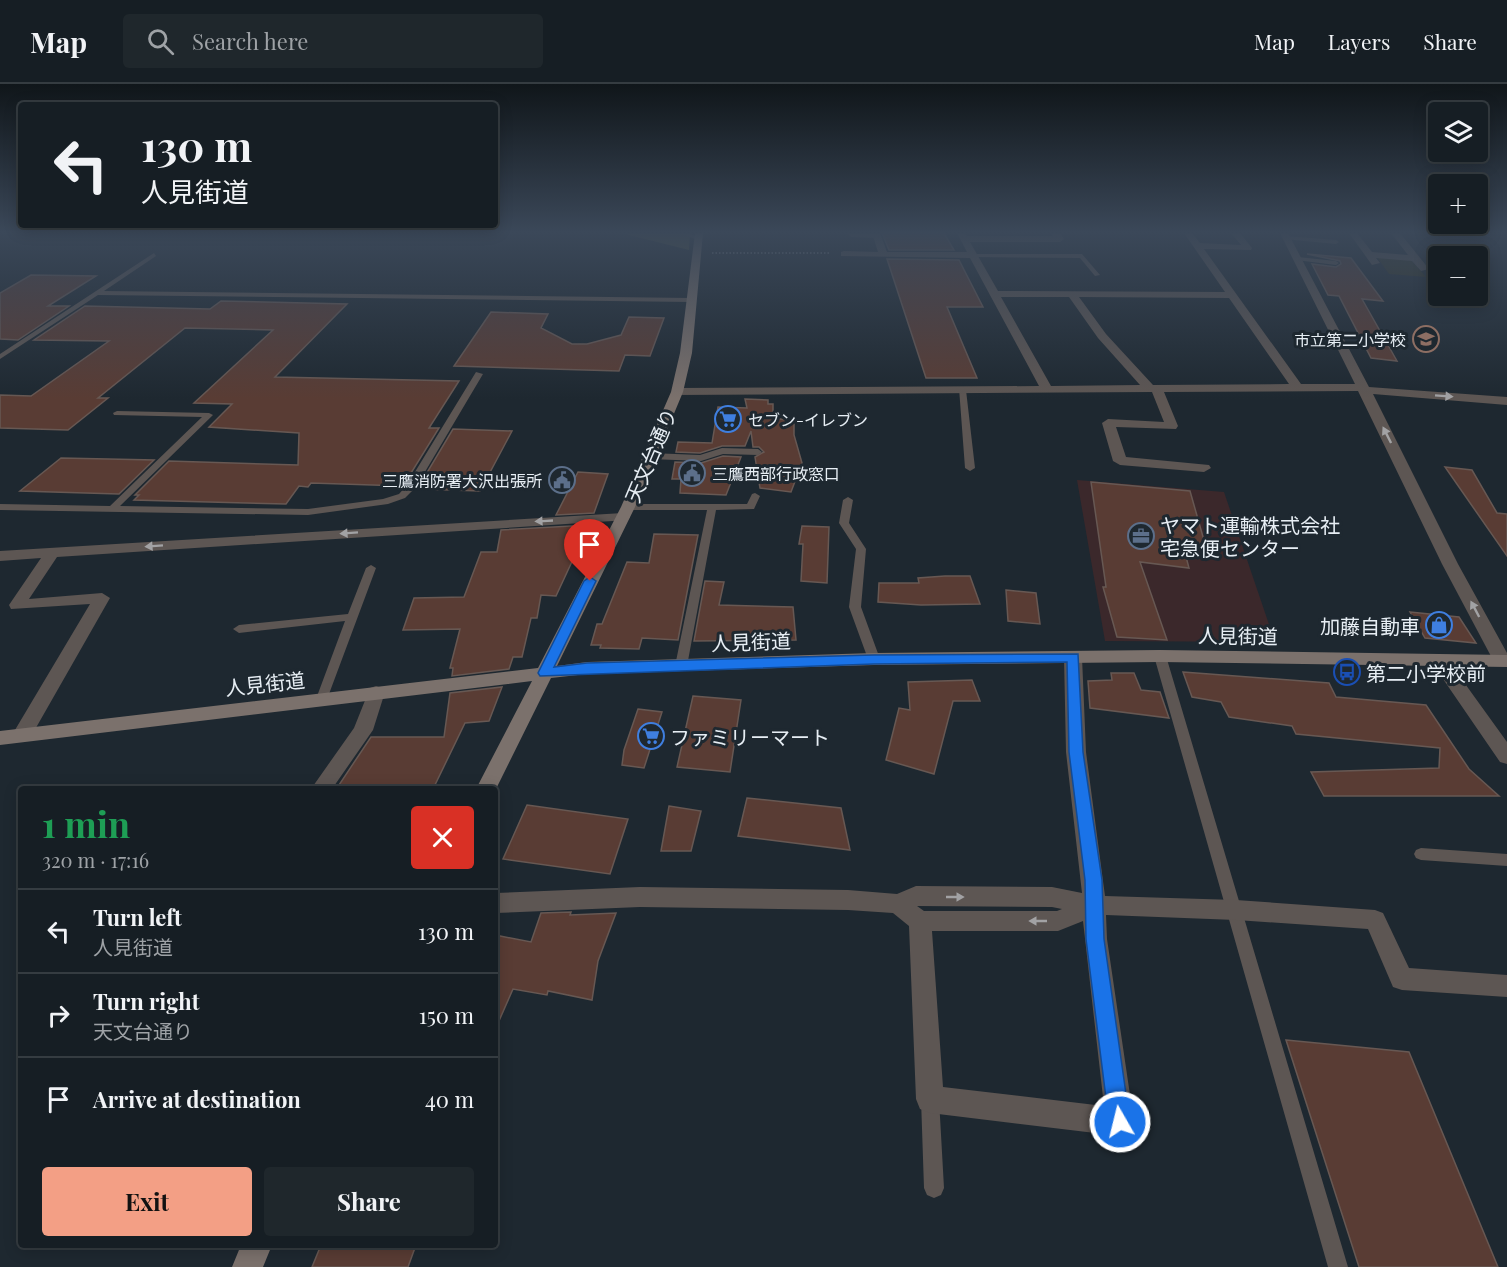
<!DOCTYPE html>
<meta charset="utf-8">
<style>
:root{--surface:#161e24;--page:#1f272c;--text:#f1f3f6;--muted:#9ea2a6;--line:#353c41;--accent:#f39f85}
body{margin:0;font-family:"Playfair Display","Noto Sans JP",serif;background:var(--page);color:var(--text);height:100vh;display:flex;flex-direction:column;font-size:22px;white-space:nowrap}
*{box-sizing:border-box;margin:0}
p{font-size:20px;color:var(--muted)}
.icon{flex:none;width:33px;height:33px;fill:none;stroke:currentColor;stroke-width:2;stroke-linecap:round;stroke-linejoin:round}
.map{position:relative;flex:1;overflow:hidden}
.drawer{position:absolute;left:18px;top:702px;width:480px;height:462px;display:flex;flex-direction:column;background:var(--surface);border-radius:6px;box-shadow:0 3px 15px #0003,0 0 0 2px var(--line)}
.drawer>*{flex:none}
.hud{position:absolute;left:18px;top:18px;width:480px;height:126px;border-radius:6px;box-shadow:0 3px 15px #0003,0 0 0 2px var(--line);background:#161e24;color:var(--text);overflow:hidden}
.fabs{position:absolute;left:1428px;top:18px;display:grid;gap:12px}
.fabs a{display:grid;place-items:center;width:60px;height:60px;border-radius:6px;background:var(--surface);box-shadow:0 3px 15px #0003,0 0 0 2px var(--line);font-size:30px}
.pin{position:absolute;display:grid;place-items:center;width:51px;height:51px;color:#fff;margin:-62px -26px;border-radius:50% 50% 50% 0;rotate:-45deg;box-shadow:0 0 6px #0007}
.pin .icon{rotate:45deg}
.me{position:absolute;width:66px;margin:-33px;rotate:352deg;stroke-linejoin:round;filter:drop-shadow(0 0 4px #0008)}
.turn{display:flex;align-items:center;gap:21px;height:126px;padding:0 24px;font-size:27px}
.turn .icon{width:78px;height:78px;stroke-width:2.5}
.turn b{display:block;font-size:42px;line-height:51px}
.round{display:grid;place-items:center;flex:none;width:63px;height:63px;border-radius:6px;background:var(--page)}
.overview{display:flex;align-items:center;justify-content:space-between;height:102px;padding:0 24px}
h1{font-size:36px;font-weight:700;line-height:45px;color:#1e9e55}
.primary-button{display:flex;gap:12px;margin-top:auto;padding:12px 24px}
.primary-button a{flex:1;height:69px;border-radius:6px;background:var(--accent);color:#111;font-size:24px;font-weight:700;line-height:69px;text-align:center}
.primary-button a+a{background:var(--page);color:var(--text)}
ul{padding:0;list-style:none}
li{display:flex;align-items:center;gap:18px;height:84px;padding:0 24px;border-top:2px solid var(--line)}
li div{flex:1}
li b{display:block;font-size:22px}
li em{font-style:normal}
header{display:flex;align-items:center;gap:36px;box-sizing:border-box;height:84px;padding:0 30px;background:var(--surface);border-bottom:2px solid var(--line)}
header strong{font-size:28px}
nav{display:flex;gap:33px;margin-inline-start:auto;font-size:21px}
.search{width:420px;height:54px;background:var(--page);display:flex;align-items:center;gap:15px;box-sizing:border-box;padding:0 21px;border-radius:6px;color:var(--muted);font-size:22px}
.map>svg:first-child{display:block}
</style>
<header>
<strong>Map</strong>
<div class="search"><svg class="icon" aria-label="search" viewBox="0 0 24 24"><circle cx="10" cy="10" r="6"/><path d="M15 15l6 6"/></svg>Search here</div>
<nav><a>Map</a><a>Layers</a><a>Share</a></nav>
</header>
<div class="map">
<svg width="1507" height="1183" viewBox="0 0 1507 1183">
<rect width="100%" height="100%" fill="#1e2830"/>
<path fill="#3b282b" d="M1077 396 1224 408 1275 558 1105 557Z"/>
<path fill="#313322" d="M1377 173 1411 176 1426 193 1389 190Z"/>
<path fill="#55573b" d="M621 149H690L689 166Z"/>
<path fill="#593c34" stroke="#675853" stroke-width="1.5" d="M882 149H944L954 166H889Z
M1307 170 1351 174 1383 217 1362 215 1397 277 1371 274 1339 212 1328 211 1312 180 1336 183 1341 180 1340 177Z
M887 175 959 176 983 223H947L977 294H926Z
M31 191 96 192 48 222H69L18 256 0 255V209Z
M221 217 347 220 275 293 459 297 429 344H439L403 402 311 399 308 403 299 402 286 420 134 416 139 411H135L169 377 298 381 299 349 209 343 232 320 194 319 273 246 185 244 98 314H108L68 346 0 344V311L31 312 109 257 34 256 85 222 210 225Z
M491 228 548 230 541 244 572 260H587L621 251 629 233 664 234 650 272 625 271 619 287 454 282Z
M745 315 768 316V320H773V334L794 337V351L802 379 791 408 760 404 755 373 764 368 759 363H753L751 347 745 362H722L700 369 676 368 678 358 712 359 718 323 747 324Z
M453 345 512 347 480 407 421 405 422 402H419Z
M723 372 741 373 726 411 680 409 681 395H672L675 378 701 379Z
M61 374 154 376 119 410 20 407Z
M1445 383 1472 386 1497 429 1507 430V472Z
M578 388 608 390 594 429 556 431Z
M1091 398 1190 407 1207 467 1184 465 1189 484 1140 478 1167 556 1117 553 1103 503H1106Z
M589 441 556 512 541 511 537 534H531L522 573H513L509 585 452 592 453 584H450L460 545 403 546 414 514 464 513 481 468H497L501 446Z
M802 442 829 443 827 499 801 497 803 460H799Z
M654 450 698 451 678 556 642 554 639 565 600 564 601 561H591L597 540H602L627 478 649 479Z
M945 492H970L980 520 921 521 878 518 879 499H919L918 494Z
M705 497 724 498 719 521 793 523 796 556 694 557Z
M1006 506 1036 509 1040 540 1008 537Z
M1410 528 1459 533 1476 559 1425 554Z
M1183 588 1329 599 1336 613 1426 621 1469 685 1499 712H1324L1311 688 1439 684 1440 664 1296 650 1292 642 1229 633 1221 618 1192 613Z
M1111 589H1134L1141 606 1160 608 1169 634 1090 624 1088 597 1112 596Z
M972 596 980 617H953L934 690 886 676 899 624 910 626 908 598Z
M502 603 489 637 465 639 433 705 337 704 371 653H444L450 609Z
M693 612 741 616 730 688 677 683Z
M638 625 662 628 644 684 622 681 624 666Z
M747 714 841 724 850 766 738 752Z
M527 721 628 735 610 790 503 775Z
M669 722 701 727 691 767H661Z
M571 828 570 831 616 829 598 877 592 916 548 907 547 911 513 905 495 946V851L531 858 541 829Z
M1286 956 1409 968 1498 1183H1359Z
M321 1161H416L408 1183H312Z"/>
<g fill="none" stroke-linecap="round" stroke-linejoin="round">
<path stroke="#767e85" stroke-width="2" stroke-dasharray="1.5 2" stroke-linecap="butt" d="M712 169H831"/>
<path fill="#5d5653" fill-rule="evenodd" d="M679 149H688L701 154 698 156Z
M847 149 877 150 880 152 877 154 851 153Z
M1286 152 1336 156 1339 158 1336 160 1284 155Z
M154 169 156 172 104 207 691 214 694 216 691 218 98 211 0 275V270Z
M974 170H1082L1100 191 1095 192 1080 174 972 173Z
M1298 173 1336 177 1339 179 1336 181 1296 176Z
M476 288 483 290 416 403 405 414 388 420 308 431 0 426V420L110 422 202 333 114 331 113 329 117 327 209 329 213 331 120 422 308 425 383 415 399 410 407 401Z
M959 304 966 306 975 384 970 387 965 384Z
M722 364 758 365 762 368 758 371 723 370 701 377 650 375 646 372 650 369 700 371Z
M755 409 760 412 754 425 716 426 687 582 681 586 677 585 675 582 707 426H628L623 423 628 420H747L752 410Z
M848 413 853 416 849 439 866 465 861 523 880 575 874 579 868 575 849 523 856 465 839 439 843 416Z
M371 481 376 484 326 618H318L316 615 345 537 239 549 233 545 239 541 348 530 366 484Z
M1160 568 1166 572 1348 1183H1328L1154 572Z
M1421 764 1507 770V782L1421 776 1416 774 1414 770 1416 766Z
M930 1006 936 1009 939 1015 944 1104 941 1111 934 1114 927 1111 924 1104 921 1015 924 1009Z"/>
<path fill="#5d5653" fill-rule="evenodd" d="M872 149H880L887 168H967L957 149H965L967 152H1053L1051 149H1060L1064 155 1060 158H970L998 207 1225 208 1184 149H1192L1200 159 1241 161 1231 149H1240L1252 164 1251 166 1204 165 1301 300H1355L1280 149H1288L1369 303 1507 313V321L1373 310 1458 480 1507 569V580H1496L1493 576 1442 480 1358 307 1164 308 1178 342 1176 345 1116 343 1126 373 1209 381 1211 384 1204 388 1120 381 1113 377 1102 339 1108 335 1164 338 1152 308 673 311V305L677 304 1039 302 970 174 841 172V168L844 167 878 168ZM1001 213H1069L1098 254 1140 301 1051 302ZM1079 213 1229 214 1289 300 1153 301 1106 250Z
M1349 149H1357L1372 168 1408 171 1391 149H1400L1429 185 1421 187 1412 177 1376 174 1380 179 1372 181Z
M623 429 630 433 628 436 57 473 29 515 102 509 110 514 29 656H15L12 651 90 520 11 525 9 521 41 474 0 477V467Z
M1073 567 1082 573 1086 668 1105 812 1236 816 1375 826 1383 829 1409 884 1507 891V913L1402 906 1393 903 1368 845 1236 836 1106 831 1107 855 1134 1038 1130 1048 1120 1052 930 1029 920 1025 916 1015 909 842 893 829 848 826 640 823 495 829V809L640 803 848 806 897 810 916 802 1052 803 1082 809 1066 668 1064 573ZM917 822 1052 823 1062 825 1057 827H924ZM1083 837 1104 1022 943 1003 932 847H1058Z
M1439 570 1445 572 1507 658V680L1500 678 1430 576Z
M376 602 382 604 385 608 373 646 332 705H311L354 644 370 604Z"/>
<path fill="#7b716c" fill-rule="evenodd" d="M695 149H703L692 269 683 308 635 423 557 582 587 578 874 569 1160 566 1507 571V583L1160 578 874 581 587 590 551 594 495 707V705H476L532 597 0 661V647L538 584 621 423 671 308 680 269Z
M241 1161H272L263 1183H232Z"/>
</g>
<defs><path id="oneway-solid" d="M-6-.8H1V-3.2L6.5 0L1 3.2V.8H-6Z" transform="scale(1.5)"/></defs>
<g fill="#a2a2a4">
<use href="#oneway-solid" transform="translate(1444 312) rotate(4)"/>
<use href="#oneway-solid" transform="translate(1387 351) rotate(-117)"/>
<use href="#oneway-solid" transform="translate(544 437) rotate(177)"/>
<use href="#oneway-solid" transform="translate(349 449) rotate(176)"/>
<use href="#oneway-solid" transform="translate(154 462) rotate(176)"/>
<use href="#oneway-solid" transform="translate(1475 525) rotate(-118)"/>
<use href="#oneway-solid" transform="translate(955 813)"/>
<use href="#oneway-solid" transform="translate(1038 837) rotate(180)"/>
</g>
<linearGradient id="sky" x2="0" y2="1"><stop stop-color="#10161a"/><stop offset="0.47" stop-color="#3b4859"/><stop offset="1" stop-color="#3b4859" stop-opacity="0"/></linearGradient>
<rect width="1507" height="315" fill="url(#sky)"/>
<path fill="#1a73e8" stroke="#114b97" stroke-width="1.5" d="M590 493 596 497 554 583 587 579 874 571 1078 570 1083 668 1102 796 1104 855 1130 1038 1127 1045 1120 1048 1112 1045 1109 1038 1086 855 1085 796 1069 668 1067 578 874 580 540 592 538 589 584 497Z"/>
<defs>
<symbol id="school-ring" viewBox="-11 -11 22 22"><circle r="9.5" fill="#1e2830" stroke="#8d6e63" stroke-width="1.5"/><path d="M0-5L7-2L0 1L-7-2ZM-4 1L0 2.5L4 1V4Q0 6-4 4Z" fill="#8d6e63"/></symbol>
<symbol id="supermarket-ring" viewBox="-11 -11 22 22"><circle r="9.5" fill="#1e2830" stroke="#3f7fe0" stroke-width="1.5"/><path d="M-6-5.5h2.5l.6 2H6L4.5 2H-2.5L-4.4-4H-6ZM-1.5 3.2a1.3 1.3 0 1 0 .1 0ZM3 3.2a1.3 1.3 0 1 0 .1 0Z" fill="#3f7fe0"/></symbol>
<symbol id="civic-ring" viewBox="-11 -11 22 22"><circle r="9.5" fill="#1e2830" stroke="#5c6f8a" stroke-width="1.5"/><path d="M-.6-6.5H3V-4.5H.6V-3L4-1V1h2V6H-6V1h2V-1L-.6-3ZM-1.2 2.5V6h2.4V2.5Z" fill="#5c6f8a"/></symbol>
<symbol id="office-ring" viewBox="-11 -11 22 22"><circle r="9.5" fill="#1e2830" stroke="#5c6f8a" stroke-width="1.5"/><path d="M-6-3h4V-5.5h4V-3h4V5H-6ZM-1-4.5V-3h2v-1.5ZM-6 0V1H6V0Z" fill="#5c6f8a"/></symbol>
<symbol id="shop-ring" viewBox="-11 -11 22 22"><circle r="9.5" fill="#1e2830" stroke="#3f7fe0" stroke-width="1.5"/><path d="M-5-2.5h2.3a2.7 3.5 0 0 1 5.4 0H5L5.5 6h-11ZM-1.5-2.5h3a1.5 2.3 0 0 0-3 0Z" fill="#3f7fe0"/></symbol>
<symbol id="bus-ring" viewBox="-11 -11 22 22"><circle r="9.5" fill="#1e2830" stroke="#1a4fb4" stroke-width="1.5"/><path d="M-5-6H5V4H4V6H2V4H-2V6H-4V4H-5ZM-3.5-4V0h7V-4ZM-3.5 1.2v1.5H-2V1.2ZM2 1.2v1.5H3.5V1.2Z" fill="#1a4fb4"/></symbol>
</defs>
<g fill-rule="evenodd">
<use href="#school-ring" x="1411" y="240" width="30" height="30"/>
<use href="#supermarket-ring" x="713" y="320" width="30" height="30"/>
<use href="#civic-ring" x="677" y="374" width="30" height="30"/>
<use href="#civic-ring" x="547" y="381" width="30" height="30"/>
<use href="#office-ring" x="1126" y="437" width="30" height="30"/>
<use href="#shop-ring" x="1424" y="526" width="30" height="30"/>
<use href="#bus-ring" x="1332" y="573" width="30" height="30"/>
<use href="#supermarket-ring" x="636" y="637" width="30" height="30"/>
</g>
<g text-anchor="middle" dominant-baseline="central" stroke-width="6" stroke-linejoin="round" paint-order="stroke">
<g font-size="16" fill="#e7eef4" stroke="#1e2830" text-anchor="end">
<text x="1406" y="255">市立第二小学校</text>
<text x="748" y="335" text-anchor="start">セブン-イレブン</text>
<text x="712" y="389" text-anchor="start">三鷹西部行政窓口</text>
<text x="542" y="396">三鷹消防署大沢出張所</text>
</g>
<g font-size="20" fill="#e7eef4" stroke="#1e2830">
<text transform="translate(650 371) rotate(-67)">天文台通り</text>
<text transform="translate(1238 551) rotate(1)">人見街道</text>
<text transform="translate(751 557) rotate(-2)">人見街道</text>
<text transform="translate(265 599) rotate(-6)">人見街道</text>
</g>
<g font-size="20" fill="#e7eef4" stroke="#1e2830" text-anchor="start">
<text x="1160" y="440">ヤマト運輸株式会社<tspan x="1160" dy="23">宅急便センター</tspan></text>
<text x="1420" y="541" text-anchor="end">加藤自動車</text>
<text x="1366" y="588">第二小学校前</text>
<text x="670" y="652">ファミリーマート</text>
</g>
</g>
</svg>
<div class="fabs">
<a><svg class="icon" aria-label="layers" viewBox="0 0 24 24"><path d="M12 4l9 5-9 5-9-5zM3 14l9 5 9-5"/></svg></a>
<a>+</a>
<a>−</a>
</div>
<div class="pin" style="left:590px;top:497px;background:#d93025"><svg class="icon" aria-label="arrive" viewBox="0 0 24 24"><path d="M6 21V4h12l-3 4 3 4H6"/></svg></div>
<svg class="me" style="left:1120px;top:1038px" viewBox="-20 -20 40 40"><circle r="17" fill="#1a73e8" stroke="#fff" stroke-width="3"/><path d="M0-11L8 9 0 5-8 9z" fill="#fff"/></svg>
<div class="hud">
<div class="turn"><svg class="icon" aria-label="left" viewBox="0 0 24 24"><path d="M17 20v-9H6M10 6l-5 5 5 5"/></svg><div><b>130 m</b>人見街道</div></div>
</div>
<section class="drawer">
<div class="overview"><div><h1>1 min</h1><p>320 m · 17:16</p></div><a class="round" style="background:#d93025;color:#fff"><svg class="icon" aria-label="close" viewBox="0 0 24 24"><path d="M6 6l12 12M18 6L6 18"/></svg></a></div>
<ul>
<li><svg class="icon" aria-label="left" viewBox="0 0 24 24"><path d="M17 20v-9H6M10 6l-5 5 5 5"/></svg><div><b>Turn left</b><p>人見街道</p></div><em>130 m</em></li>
<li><svg class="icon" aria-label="right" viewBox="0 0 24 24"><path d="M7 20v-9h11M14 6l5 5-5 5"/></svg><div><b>Turn right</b><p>天文台通り</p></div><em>150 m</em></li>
<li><svg class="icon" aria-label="arrive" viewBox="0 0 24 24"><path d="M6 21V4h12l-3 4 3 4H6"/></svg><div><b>Arrive at destination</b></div><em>40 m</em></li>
</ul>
<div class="primary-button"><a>Exit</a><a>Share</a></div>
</section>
</div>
